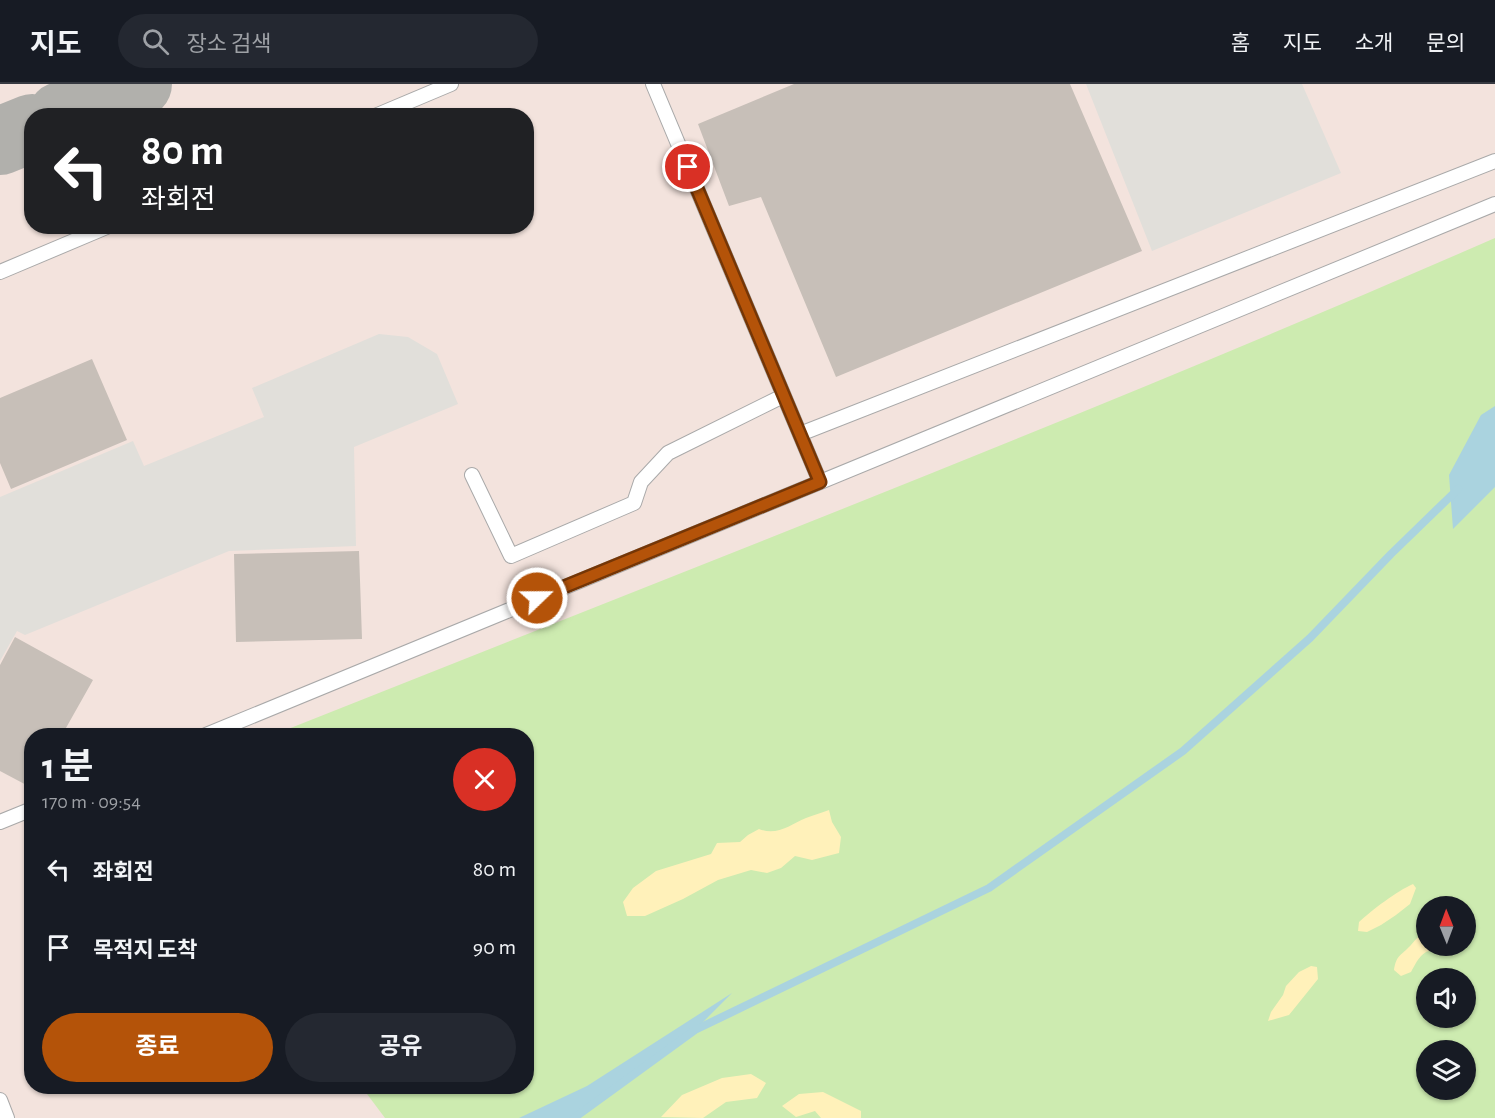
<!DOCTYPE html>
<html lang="ko">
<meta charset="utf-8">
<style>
:root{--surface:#171b24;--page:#242831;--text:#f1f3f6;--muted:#9ea1a6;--line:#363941;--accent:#b45309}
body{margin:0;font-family:"Alegreya Sans","Noto Sans KR",sans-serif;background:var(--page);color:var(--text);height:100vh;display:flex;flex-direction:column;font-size:22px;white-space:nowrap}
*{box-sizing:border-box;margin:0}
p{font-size:20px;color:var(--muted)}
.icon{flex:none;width:33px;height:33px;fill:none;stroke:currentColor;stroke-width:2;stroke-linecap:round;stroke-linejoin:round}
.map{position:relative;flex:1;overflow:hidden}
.panel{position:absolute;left:24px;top:644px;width:510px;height:366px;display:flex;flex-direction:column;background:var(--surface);border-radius:24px;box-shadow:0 2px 4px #0004}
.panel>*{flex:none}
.hud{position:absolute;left:24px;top:24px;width:510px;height:126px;border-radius:24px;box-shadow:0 2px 4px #0004;background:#202124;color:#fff;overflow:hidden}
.needle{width:39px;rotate:359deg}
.buttons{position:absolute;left:1416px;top:812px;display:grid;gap:12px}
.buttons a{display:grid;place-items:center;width:60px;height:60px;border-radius:50%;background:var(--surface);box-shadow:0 2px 4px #0004;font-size:30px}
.pin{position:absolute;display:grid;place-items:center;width:51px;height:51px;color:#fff;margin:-26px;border:3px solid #fff;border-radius:50%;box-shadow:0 2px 6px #0007}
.me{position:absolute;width:66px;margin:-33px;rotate:68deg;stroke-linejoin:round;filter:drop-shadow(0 0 4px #0008)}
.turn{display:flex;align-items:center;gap:21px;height:126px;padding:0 18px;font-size:27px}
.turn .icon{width:78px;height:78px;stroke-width:2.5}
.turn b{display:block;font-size:42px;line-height:51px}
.round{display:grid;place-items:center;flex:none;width:63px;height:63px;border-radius:32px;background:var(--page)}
.headline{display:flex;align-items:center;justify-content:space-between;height:102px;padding:0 18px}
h1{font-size:36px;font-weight:700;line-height:45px}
.cta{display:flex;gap:12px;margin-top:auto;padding:12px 18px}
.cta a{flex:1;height:69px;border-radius:36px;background:var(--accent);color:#fff;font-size:24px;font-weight:700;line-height:69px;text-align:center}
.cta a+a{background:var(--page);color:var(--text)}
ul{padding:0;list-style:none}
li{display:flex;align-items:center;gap:18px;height:78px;padding:0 18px}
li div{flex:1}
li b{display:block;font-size:22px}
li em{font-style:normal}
header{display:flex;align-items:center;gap:36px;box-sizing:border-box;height:84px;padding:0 30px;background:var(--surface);border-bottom:2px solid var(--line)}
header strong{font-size:28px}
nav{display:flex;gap:33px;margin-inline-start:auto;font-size:21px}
.search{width:420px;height:54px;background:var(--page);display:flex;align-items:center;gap:15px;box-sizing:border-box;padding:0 21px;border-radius:33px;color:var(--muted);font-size:22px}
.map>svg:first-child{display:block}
</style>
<header>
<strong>지도</strong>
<div class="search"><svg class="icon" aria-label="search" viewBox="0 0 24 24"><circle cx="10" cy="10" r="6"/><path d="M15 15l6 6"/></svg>장소 검색</div>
<nav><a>홈</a><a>지도</a><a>소개</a><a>문의</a></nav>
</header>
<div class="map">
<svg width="1495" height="1034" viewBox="0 0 1495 1034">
<rect width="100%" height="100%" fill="#f2efe9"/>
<path fill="#f3e3dd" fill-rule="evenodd" d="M0 0H1495V1034H0ZM32 32H526V142H32ZM32 651H526V1002H32ZM1426 822H1466V861H1426ZM1426 894H1466V933H1426ZM1426 966H1466V1005H1426Z"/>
<path fill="#e1dfda" d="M1086 0H1302L1341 89 1152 167Z
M379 250 408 253 437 270 458 320 354 363 356 462 229 467 25 551 17 547 0 577V413L133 357 144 382 264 333 252 304Z"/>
<path fill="#cdebb0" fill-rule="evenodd" d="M1495 154V1034H385L361 1002H526V651H273C682 488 1092 330 1495 154ZM1426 822H1466V861H1426ZM1426 894H1466V933H1426ZM1426 966H1466V1005H1426Z"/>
<path fill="#fff1ba" d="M829 726 832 738 841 753 839 769 812 776 795 772 781 784 767 789 751 786 718 796 683 815 645 832H627L623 818 633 804 656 787 711 770 717 759 740 758 748 751 759 745C777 752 790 741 806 734 813 731 822 729 829 726Z
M1413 800 1416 804 1410 820 1396 831 1381 841 1367 848 1358 847 1359 838C1372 826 1397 807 1413 800Z
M1426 849V861H1440C1435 865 1432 866 1426 868 1418 873 1415 881 1411 888L1401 892 1394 886C1396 874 1398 873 1407 865 1416 857 1414 854 1426 849Z
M1311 882 1317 883 1318 895 1289 931 1268 937 1271 928 1283 911 1286 902 1299 888Z
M751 990 766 999 757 1014 726 1018 703 1034 661 1033 682 1011 722 994Z
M823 1008 861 1027V1034H821L815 1027 796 1033 782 1022 799 1010Z"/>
<path fill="#aad3df" d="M1495 322V403L1453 445 1449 391 1481 331Z
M732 909 695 946 574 1034H519L587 1002Z"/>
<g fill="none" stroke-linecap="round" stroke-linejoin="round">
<path stroke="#aad3df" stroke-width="8" d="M574 1034 695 946 989 804 1183 667 1310 554 1391 470 1458 405"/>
<path stroke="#b1b0ac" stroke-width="68" d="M61 32 138 0
M0 57 32 44"/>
</g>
<path fill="#c7bfb8" d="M794 0H1070L1142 167 836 293 761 113 729 122 698 40Z
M92 275 127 356 11 405 0 379V314Z
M359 467 362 555 236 558 234 470Z
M15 553 93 596 62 651H32V704L0 687V581Z"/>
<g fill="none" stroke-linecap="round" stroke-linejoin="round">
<defs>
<path id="service" d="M653 0 820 398
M375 32 451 0
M0 188 109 142
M800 350 1495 77
M472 391 511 472 634 419 641 398 668 369 783 312
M206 651 1495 120
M0 738 32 725
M0 1016 7 1034"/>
</defs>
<use href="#service" stroke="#a9a9a9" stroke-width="16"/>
<use href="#service" stroke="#fff" stroke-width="14"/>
</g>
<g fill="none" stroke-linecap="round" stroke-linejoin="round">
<defs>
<path id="route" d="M537 514 820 398 688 83"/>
</defs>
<use href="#route" stroke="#753606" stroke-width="15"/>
<use href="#route" stroke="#b45309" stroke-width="10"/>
</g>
</svg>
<div class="buttons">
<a><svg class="needle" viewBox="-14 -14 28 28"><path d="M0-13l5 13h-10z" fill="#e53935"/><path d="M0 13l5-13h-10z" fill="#9ea1a6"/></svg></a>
<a><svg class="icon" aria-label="sound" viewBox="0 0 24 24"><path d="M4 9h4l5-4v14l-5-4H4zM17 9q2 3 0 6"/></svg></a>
<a><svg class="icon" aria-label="layers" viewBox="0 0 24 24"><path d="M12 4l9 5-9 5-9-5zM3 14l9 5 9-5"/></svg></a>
</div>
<div class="pin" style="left:688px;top:83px;background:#d93025"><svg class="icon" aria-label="arrive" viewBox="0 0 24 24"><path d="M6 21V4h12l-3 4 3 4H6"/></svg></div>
<svg class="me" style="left:537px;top:514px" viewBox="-20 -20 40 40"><circle r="17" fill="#b45309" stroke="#fff" stroke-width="3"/><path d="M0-11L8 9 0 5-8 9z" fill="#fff"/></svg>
<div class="hud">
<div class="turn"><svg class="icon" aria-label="left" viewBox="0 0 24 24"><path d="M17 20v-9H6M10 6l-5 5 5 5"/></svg><div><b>80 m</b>좌회전</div></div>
</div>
<section class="panel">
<div class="headline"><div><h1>1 분</h1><p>170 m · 09:54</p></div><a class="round" style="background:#d93025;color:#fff"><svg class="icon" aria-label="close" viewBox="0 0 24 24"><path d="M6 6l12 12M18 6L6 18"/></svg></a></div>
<ul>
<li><svg class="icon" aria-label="left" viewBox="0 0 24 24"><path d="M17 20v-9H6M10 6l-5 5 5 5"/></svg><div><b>좌회전</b></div><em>80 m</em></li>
<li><svg class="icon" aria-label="arrive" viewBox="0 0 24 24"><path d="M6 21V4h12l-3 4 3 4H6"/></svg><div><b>목적지 도착</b></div><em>90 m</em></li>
</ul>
<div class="cta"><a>종료</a><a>공유</a></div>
</section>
</div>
